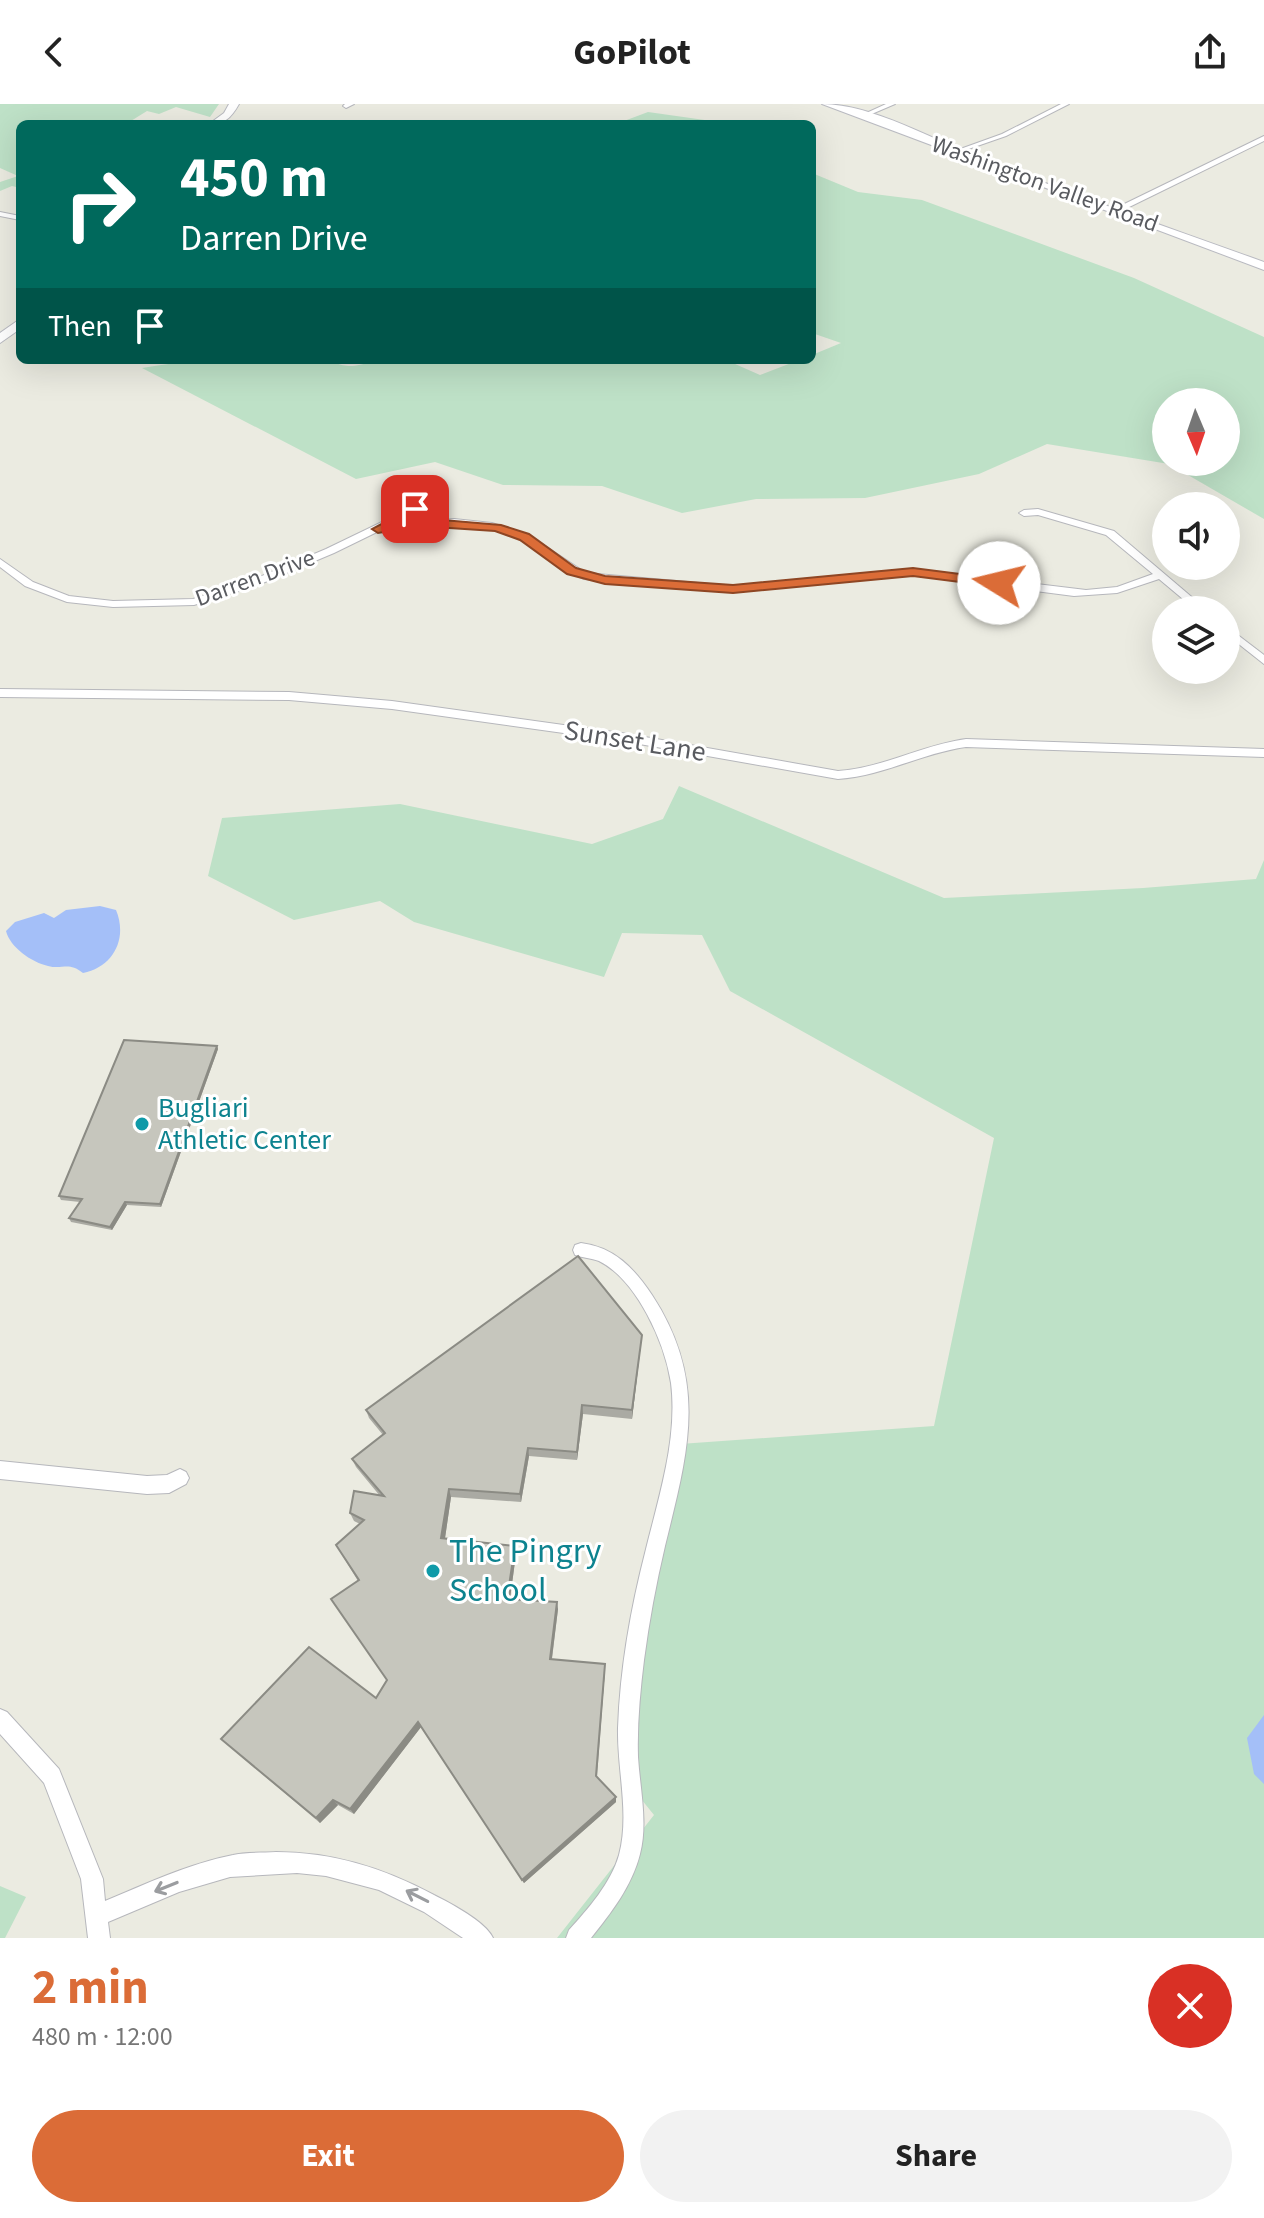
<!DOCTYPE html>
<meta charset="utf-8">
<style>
:root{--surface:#fff;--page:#f2f2f2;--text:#222;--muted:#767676;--accent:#db6c37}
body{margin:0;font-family:"Source Sans 3",sans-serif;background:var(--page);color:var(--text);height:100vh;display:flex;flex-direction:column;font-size:30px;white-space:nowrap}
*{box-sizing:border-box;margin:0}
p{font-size:26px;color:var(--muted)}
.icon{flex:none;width:44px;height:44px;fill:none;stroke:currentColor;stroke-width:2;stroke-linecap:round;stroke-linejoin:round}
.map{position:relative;height:1834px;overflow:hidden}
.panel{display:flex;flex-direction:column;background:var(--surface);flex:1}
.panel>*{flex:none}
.guide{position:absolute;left:16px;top:16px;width:800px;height:244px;border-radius:12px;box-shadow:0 8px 32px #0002;background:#00695c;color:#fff;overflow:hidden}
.needle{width:52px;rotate:178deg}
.controls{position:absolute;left:1152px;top:284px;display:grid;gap:16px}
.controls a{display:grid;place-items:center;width:88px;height:88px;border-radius:50%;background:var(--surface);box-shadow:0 8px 32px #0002;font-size:40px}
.pin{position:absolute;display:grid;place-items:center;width:68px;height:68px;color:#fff;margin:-34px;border-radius:16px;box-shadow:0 4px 12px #0006}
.me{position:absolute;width:88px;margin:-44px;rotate:279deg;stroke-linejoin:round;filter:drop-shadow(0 0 6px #0008)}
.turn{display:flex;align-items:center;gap:28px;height:168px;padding:0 32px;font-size:36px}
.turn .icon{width:104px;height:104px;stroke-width:2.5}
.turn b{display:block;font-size:56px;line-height:68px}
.then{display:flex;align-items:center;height:76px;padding:0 32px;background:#0003;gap:16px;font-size:30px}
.round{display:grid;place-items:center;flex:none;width:84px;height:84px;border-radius:42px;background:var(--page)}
.overview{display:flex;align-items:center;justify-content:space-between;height:136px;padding:0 32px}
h1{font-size:48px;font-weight:700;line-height:60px;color:var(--accent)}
.cta{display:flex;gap:16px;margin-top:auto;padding:16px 32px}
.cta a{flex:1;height:92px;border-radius:48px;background:var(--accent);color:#fff;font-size:32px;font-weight:700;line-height:92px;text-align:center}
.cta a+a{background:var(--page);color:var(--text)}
header{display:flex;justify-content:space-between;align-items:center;height:104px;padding:0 32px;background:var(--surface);font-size:36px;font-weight:700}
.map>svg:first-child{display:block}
</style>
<header><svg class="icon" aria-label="back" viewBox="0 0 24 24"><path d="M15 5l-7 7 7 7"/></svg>GoPilot<svg class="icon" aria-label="share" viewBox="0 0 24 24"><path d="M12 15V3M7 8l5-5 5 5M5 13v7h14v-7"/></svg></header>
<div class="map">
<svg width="1264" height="1834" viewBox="0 0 1264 1834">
<rect width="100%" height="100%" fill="#ebebe1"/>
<path fill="#bee1c7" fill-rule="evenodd" d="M0 0H219L210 13 176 3 159 10 147 7 126 20H20V84L12 82 0 87V78L18 72 0 64Z
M648 8 733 20H616Z
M812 69 858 88 922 96 1134 174 1264 233V415L1169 360 1047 340 979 370 865 394 756 395 682 409 602 382 503 381 435 358 356 375 142 264C199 254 257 254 315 256 343 257 343 269 374 256H726L760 271 799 256H812V251L841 239 812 229ZM1166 298H1226V358H1166Z
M679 682 944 794 1143 784 1256 775 1264 756V1834H557L654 1711 625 1675 645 1487 680 1340 934 1322 994 1034 730 887 702 831 622 829 604 873 414 818 380 797 294 816 208 772 222 714 400 700 592 740 663 715Z
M0 1782 26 1793 5 1834H0Z"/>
<path fill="#a4bff8" d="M100 802 116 806C128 835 113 863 83 869 68 857 63 866 48 862 31 858 10 843 6 827L15 818 44 809 54 814 66 806Z
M1264 1611V1680L1254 1670 1247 1634Z"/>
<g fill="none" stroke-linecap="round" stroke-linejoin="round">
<defs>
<path id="street" d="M345 0H354L346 4 343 2Z
M886 0H895L867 12 862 11Z
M1061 0H1069L1006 32 957 49 952 48 1002 30Z
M1264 32V37L1119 108 1112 106Z
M0 108 20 112V116L0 112Z
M415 402 420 405 418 407 393 420 454 415 492 419 530 432 586 469 733 482 913 465 1086 486 1117 483 1153 470 1106 431 1038 411 1024 412 1019 409 1024 406 1038 405 1114 427 1207 506H1196L1159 475 1117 489 1074 492 913 471 733 488 584 475 565 466 530 441 507 429 492 424 454 421 377 428 334 449 258 481 194 501 113 503 67 498 25 482 0 463V455L33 478 69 492 113 497 193 495 250 477 326 445Z
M1226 522 1264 551V560L1226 530Z
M0 585 289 588 392 597 628 630 838 667C883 664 922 641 966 635L1264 645V653L966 643C922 649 883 672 838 675L628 638 392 605 289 596 0 593Z
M581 1139C614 1143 634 1164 652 1191 709 1278 688 1348 665 1442 656 1480 649 1518 644 1556 640 1588 637 1621 638 1653 640 1685 648 1719 640 1750 632 1782 611 1809 591 1834H566L569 1826C588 1805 611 1779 619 1751 630 1710 617 1666 618 1624 620 1564 631 1503 646 1445 659 1392 678 1334 671 1279 665 1239 637 1176 599 1157 591 1154 583 1154 575 1151L573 1146 575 1141Z
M0 1357 147 1372 167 1371 180 1365 186 1368 189 1374 186 1380 169 1389 147 1390 0 1375Z
M0 1605 7 1608 59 1665 103 1775 105 1797C146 1780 188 1760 233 1751 246 1748 262 1749 276 1748 333 1748 384 1764 434 1791 450 1799 486 1818 493 1834H463L424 1808 379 1786 326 1772 297 1769 230 1773 179 1788 108 1818 110 1834H88L81 1775 44 1679 0 1630Z"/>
<path id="secondary" d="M229 0H239C231 14 225 20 209 20L224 9Z
M822 0C873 0 935 37 983 55 1076 92 1170 124 1264 158V166Z
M20 215V225L0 239V229Z"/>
</defs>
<use href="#street" stroke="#b6b7bc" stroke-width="2"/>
<use href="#secondary" stroke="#b9bac1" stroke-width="2"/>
<use href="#street" fill="#fff" fill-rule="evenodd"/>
<use href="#secondary" fill="#fff" fill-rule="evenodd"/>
</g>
<path fill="#aaaaa3" d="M217 942 218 945 161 1103 127 1101 112 1126 71 1118 69 1114 80 1098 61 1096 59 1092Z
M642 1231 632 1315 583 1310 577 1356 529 1352 521 1398 451 1393 445 1434 515 1442 516 1450 510 1495 558 1505 552 1555 605 1566 597 1673 616 1693V1698L524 1779 421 1623 354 1710 338 1701 320 1719 221 1635 376 1594 387 1576 331 1495 358 1477 336 1441 360 1420 354 1417 350 1409 380 1392 356 1363 352 1355 383 1331 369 1314 366 1306Z"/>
<path fill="#8b8b84" d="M217 942 218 945 161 1103 160 1100Z
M125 1098 127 1101 112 1126 110 1123Z
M642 1231 641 1240 632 1315V1306Z
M582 1301 583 1310 577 1356V1348Z
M528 1344 529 1352 521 1398 520 1390Z
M449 1385 451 1393 444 1441 441 1434Z
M515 1442 516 1450 509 1502 507 1495Z
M557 1498 558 1505 551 1561 550 1555Z
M605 1560V1566L596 1677V1672Z
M418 1618 421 1623 354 1710 350 1705Z
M616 1693V1698L524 1779 522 1776Z
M333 1696 338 1701 320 1719 316 1714Z"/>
<path fill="#c6c6bd" stroke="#8b8b84" stroke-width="2" d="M124 936 217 942 160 1100 125 1098 110 1123 69 1114 82 1095 59 1092Z
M578 1152 642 1231 632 1306 582 1301 577 1348 528 1344 520 1390 449 1385 441 1434 515 1442 507 1495 557 1498 550 1555 605 1560 596 1672 616 1693 522 1776 418 1618 350 1705 333 1696 316 1714 221 1635 309 1543 376 1594 387 1576 331 1495 359 1476 336 1441 364 1416 350 1409 354 1387 384 1392 352 1355 385 1329 366 1306Z"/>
<defs><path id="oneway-shaft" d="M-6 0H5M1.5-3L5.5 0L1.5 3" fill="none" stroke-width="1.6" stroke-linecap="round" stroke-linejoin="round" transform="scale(2)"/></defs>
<g stroke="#9b9da0">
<use href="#oneway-shaft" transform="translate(166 1783) rotate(158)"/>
<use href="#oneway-shaft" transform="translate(417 1792) rotate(-153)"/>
</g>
<path fill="#db6c37" stroke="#8e4624" stroke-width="2" d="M415 402 419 403V408L403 417 419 414 501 421 529 430 576 464 605 472 733 481 913 464 999 475 1006 479 999 483 913 472 733 489 605 480 567 470 520 436 495 427 419 422 378 429 372 425Z"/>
<g fill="#0f9aa8" stroke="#fff" stroke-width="3">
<circle cx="142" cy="1020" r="8"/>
<circle cx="433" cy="1467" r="8"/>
</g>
<g text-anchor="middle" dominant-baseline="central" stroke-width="6" stroke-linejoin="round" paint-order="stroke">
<g font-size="24" fill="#595b60" stroke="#fff">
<text transform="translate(1045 80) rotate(20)">Washington Valley Road</text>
<text transform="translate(255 474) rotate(-20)">Darren Drive</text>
</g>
<g font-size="28" fill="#595b60" stroke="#fff">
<text transform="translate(635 637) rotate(9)">Sunset Lane</text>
</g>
<g font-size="28" fill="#0d838f" stroke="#fff" text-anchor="start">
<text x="158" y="1004">Bugliari<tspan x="158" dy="32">Athletic Center</tspan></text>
</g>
<g font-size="34" fill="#0d838f" stroke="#fff" text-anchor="start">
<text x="449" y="1447">The Pingry<tspan x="449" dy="39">School</tspan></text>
</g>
</g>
</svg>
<div class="controls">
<a><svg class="needle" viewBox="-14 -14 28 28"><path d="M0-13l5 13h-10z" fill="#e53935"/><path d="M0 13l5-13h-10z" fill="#767676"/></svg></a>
<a><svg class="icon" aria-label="sound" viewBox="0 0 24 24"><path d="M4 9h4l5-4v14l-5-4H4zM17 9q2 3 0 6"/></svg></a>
<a><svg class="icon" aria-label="layers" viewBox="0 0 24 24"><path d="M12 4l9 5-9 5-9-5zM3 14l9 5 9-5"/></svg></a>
</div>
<div class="pin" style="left:415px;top:405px;background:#d93025"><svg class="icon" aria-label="arrive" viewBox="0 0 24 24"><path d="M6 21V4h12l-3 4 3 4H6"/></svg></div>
<svg class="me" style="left:999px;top:479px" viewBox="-20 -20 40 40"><circle r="19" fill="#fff"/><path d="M0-13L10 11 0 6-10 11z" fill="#db6c37"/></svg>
<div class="guide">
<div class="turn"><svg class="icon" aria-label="right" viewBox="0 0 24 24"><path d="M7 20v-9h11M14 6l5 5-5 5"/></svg><div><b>450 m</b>Darren Drive</div></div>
<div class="then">Then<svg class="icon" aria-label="arrive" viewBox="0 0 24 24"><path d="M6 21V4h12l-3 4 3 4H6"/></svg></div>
</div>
</div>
<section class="panel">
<div class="overview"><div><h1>2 min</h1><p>480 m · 12:00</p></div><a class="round" style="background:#d93025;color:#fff"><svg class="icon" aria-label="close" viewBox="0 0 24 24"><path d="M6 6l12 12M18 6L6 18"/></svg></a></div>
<div class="cta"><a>Exit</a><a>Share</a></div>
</section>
